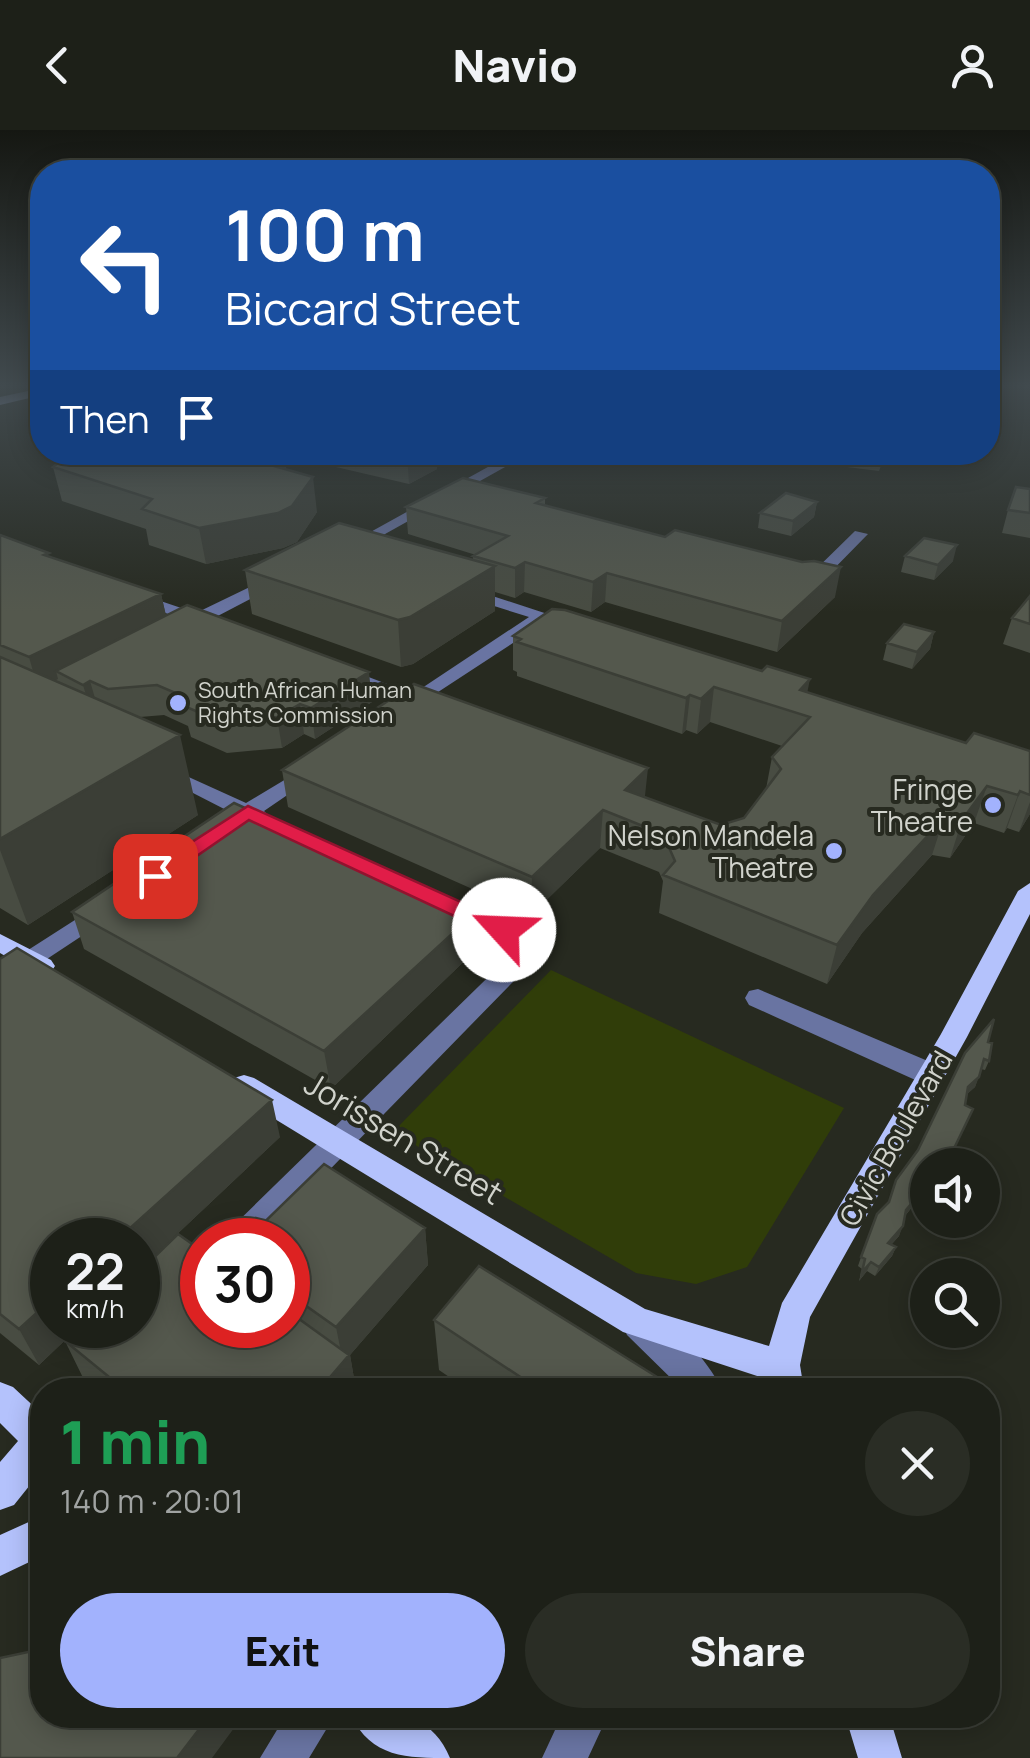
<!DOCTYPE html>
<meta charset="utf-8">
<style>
:root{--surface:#1d2018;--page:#2a2d25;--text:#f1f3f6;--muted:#a0a3a2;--line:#3b3e37;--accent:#a2b2fd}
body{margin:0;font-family:Manrope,sans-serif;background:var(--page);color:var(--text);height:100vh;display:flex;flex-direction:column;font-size:38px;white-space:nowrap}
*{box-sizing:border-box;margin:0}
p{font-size:32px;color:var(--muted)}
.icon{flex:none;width:55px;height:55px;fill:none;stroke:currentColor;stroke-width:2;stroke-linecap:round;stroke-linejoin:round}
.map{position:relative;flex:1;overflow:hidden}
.sheet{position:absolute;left:30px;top:1248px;width:970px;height:350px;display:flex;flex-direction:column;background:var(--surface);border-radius:40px;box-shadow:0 5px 25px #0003,0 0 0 2px var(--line)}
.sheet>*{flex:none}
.top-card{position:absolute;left:30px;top:30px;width:970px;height:305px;border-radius:40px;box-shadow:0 5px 25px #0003,0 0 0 2px var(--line);background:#1a4fa0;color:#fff;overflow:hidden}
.fabs{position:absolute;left:910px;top:1018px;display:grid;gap:20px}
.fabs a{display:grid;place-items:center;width:90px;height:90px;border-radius:50%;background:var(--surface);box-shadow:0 5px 25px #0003,0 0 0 2px var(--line);font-size:50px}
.speed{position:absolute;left:30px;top:1088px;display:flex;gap:20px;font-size:50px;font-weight:700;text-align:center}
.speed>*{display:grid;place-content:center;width:130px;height:130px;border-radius:50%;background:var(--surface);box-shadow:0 5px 25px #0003,0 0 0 2px var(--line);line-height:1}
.speed small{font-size:25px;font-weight:400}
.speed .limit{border:15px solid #d22;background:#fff;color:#111}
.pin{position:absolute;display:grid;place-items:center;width:85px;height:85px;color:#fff;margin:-42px;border-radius:20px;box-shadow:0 5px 15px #0006}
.me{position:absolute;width:110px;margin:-55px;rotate:295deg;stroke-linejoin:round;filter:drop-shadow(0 0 8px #0008)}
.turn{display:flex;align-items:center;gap:35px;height:210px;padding:0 30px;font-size:45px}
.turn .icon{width:130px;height:130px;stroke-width:2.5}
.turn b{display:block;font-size:70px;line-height:85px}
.then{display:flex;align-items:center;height:95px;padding:0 30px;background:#0003;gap:20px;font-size:38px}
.round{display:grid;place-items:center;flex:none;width:105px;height:105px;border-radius:52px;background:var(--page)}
.head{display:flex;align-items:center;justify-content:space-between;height:170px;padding:0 30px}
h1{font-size:60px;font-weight:800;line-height:75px;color:#1e9e55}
.primary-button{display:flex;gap:20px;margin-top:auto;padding:20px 30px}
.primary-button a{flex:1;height:115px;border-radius:60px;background:var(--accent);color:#111;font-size:40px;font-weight:800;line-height:115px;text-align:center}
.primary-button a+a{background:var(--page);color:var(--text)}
header{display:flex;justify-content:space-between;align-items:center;height:130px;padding:0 30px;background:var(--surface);font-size:45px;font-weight:800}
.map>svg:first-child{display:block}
</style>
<header><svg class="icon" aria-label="back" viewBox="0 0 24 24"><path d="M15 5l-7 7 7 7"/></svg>Navio<svg class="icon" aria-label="person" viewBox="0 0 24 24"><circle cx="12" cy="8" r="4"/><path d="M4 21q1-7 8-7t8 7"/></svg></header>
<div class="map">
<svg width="1030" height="1628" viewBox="0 0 1030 1628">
<rect width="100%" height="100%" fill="#272a20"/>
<path fill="#303d09" d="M551 840 844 978 747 1137 696 1154 636 1143 393 1002Z"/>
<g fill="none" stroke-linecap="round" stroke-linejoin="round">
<path fill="#6974a2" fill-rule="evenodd" d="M515 322H532L351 423 338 420Z
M855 401 868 404 818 455 799 456V450L807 448Z
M277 444 285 449 283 452 212 489 216 493 213 497 199 496 179 504 170 499 183 490 123 466 131 461 196 483Z
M456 458H468L581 495 572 500 545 492 406 583 396 577 401 572 329 542 331 538H345L413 564 529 487 456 464Z
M311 634 318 636 321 640 318 644 264 681 270 687 259 694 232 692 229 687 232 683 154 643 164 637 171 639 246 673Z
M445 765 545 809 549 815 261 1110H224L229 1100 519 817 437 778 433 773 437 768Z
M103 772 115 780 112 786 0 860V838Z
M758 859 942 937 946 945 942 953 932 956 922 953 749 875 745 868 749 861Z
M639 1178C671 1191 708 1229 722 1260H683L627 1205 622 1194 627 1183Z
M286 1585H335L309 1628H260Z
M562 1585H608L588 1628H542Z"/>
<path fill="#b4c2fc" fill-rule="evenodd" d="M42 258V265L0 275V267Z
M1030 753V784L967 907 810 1187 800 1235 804 1260H768L766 1249 623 1202 234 964 230 956 234 948 244 945 254 948 645 1179 769 1216 782 1173 941 904 1018 761Z
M0 804 51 830 55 836 51 842H33L0 823Z
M0 1252 13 1257 42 1284V1340L14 1375 0 1380V1332L18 1311 0 1293Z
M42 1386V1426L0 1446V1405Z
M351 1585C394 1585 431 1581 450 1628 407 1628 371 1628 351 1585Z
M845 1585H889L902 1628H858Z"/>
</g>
<path fill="#484c42" d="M71 322H436L437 339 409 354 293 327 285 339 317 382 297 412 283 418 206 434 149 415 146 399 62 371 53 337Z
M727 322H886L879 341Z
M1030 359V408L1002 403 1008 380Z
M545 368V376L835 467 777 522 605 472 591 482 524 462 515 468 495 462V481L413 534 401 537 252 484 245 440 473 430V426L476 425 408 404 406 377Z
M817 372 814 387 791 406 758 398 760 383Z
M0 405 51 427 161 464 166 486 372 572 315 609 304 604 282 618 227 623 191 607 188 596 164 585 140 587 198 685 28 795 0 778Z
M905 426 953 431 934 450 901 442Z
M1030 466V523L1003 514 1012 488Z
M934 502 930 519 912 539 883 530 887 513Z
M513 506 808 562 966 613 1030 621V684L1019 702 1007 698 1004 703 974 693 950 728 932 725 862 803 827 854 659 783 663 751 659 742 600 718 531 785 288 677 282 640 645 667 721 695 744 688 766 659 772 627 782 616 710 592 697 604 686 600 682 604 517 546V542L513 540Z
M72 782 477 819 331 959 84 819Z
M0 829 280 1007 138 1141V1110L52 1195H81L39 1235 0 1203Z
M988 912 989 931 985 940 981 939 975 957 967 964 928 1035 927 1076 917 1071 905 1086 899 1106 891 1115 896 1117 892 1126 875 1146 867 1141 859 1151 862 1139 858 1136 861 1127 888 1073Z
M425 1098 428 1135 350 1225 356 1260H89L65 1211 288 1195V1110Z
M434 1190 660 1260H468L439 1240Z"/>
<path fill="#3b3e36" d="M268 322H293V327L265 366 260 332Z
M407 322H436L437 339 409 354Z
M313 347 317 382 297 412 283 418 206 434 199 398Z
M817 372 814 387 791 406 793 391Z
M957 415 953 431 934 450 938 435Z
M525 432 524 462 515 468V438Z
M495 436V481L413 534 401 537 398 490Z
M841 437 835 467 777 522 782 491Z
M607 443 605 472 591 482 593 452Z
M161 464 168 494 56 541 58 549 38 559 29 527Z
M934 502 930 519 912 539 917 522Z
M369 542 372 572 315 609 311 578Z
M810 549 803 584 800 560Z
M90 551 99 582 92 585 83 555Z
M714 557 710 592 697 604 701 569Z
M690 565 686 600 682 604 686 568Z
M300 574 304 604 282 618 277 587Z
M180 605 198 685 28 795 0 720V709Z
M648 638 644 675 625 660Z
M987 656 974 693 950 728 962 690Z
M1020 661 1007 698 1004 703 1018 665Z
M1030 672V684L1019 702Z
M603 680 600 718 531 785 532 747Z
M944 688 932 725 862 803 827 854 837 815 873 765Z
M476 782 477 819 331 959 324 921Z
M979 947 975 957 965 966 968 957Z
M272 970 280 1007 138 1141V1110H117Z
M921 1062 917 1071 902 1089 906 1080Z
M903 1096 899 1106 884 1123 888 1113Z
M425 1098 428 1135 350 1225 356 1260H319L343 1232 336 1197Z
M896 1117 892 1126 875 1146 879 1137Z
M871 1132 867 1141 859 1151 862 1142Z
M52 1169V1195H81L39 1235 19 1199Z
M210 1585H232L237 1594 212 1628H177Z"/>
<path fill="#54584d" stroke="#3b3e36" stroke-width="2.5" d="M71 322H268L260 332 313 347 292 376 278 383 199 398 142 379 152 369 53 337Z
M463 348 545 368 536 373 665 407 675 400 802 432 814 431 841 437 782 491 607 443 593 452 525 432 515 438 473 426 508 406 406 377Z
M1016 357 1030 359V383L1008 380Z
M786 363 817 372 793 391 760 383Z
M339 393 495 436 410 487 398 490 245 440Z
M0 405 49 423 44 425 161 464 29 527 0 515Z
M924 408 957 415 938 435 905 426Z
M1030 466V494L1012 488Z
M187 475 369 542 311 578 300 574 277 587 221 592 184 576 185 567 157 555 108 559 90 551 83 555 56 541Z
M552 479 565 480 762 541 767 536 810 549 800 560 966 613 974 603 1030 621V665L1020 661 1018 665 987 656 962 690 944 688 873 765 837 815 663 745 675 731 663 704 603 680 532 747 282 640 414 554 648 638 625 660 721 695 744 688 781 639 772 627 810 587 714 557 701 569 690 565 686 568 517 512 521 509 513 506Z
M904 494 934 502 917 522 887 513Z
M0 527 180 605 0 709Z
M234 673 476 782 324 921 72 782Z
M17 818 272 970 117 1110H52V1169L19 1199 0 1184V829Z
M994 889 988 912 992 913 989 931 984 929 979 947 968 957 965 975 973 979 946 1035H928V1065L921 1062 906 1080 903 1096 888 1113 896 1117 879 1137 871 1132 862 1142 865 1129 861 1127 877 1084 889 1072 896 1050 918 1020 965 923Z
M324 1034 425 1098 336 1197 288 1163V1110H246Z
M178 1104 202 1121V1195H288V1181L349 1225 319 1260H125L65 1211 82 1195H138V1143Z
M479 1136 662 1250 655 1260H540L434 1190Z
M42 1519V1585H210L177 1628H0V1528Z"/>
<linearGradient id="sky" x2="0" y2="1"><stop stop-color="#151712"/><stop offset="0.53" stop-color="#414a4e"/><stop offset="1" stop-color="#414a4e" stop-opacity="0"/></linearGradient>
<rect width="1030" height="482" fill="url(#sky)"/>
<path fill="#e11d48" stroke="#92132f" stroke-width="2.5" d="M248 676 512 795 516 800 504 808 497 806 249 690 162 750H147L144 746 147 741Z"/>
<g fill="#a2b2fd" stroke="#272a20" stroke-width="4">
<circle cx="178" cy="573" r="10"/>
<circle cx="993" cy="675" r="10"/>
<circle cx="834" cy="721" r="10"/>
</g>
<g text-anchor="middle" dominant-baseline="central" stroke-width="8" stroke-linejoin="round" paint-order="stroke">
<g font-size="22" fill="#d1d3cc" stroke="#272a20" text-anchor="start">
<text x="198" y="560">South African Human<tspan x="198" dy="25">Rights Commission</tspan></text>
</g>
<g font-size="28" fill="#d1d3cc" stroke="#272a20" text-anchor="end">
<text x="973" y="659">Fringe<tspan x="973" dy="32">Theatre</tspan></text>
<text x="814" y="705">Nelson Mandela<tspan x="814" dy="32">Theatre</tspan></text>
</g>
<g font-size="28" fill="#d1d3cc" stroke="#272a20">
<text transform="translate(895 1008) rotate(-60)">Civic Boulevard</text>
</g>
<g font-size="32" fill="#d1d3cc" stroke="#272a20">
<text transform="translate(404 1008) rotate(31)">Jorissen Street</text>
</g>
</g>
</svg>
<div class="fabs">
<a><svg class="icon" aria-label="sound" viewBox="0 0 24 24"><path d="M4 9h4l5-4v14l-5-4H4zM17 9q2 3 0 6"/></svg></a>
<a><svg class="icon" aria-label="search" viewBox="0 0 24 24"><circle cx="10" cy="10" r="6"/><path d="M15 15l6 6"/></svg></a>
</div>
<div class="speed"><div>22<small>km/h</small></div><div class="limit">30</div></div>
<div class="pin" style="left:155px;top:746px;background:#d93025"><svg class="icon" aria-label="arrive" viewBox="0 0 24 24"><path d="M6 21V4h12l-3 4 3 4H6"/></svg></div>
<svg class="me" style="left:504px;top:800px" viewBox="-20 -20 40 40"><circle r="19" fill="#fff"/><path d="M0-13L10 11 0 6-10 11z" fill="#e11d48"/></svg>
<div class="top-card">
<div class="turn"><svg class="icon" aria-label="left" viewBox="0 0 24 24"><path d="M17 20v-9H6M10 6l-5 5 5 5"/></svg><div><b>100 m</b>Biccard Street</div></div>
<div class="then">Then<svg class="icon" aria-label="arrive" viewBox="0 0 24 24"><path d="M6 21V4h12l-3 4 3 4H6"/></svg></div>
</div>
<section class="sheet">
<div class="head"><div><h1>1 min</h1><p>140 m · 20:01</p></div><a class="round"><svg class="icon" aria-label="close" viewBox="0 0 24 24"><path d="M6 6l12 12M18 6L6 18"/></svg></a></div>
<div class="primary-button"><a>Exit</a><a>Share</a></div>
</section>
</div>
